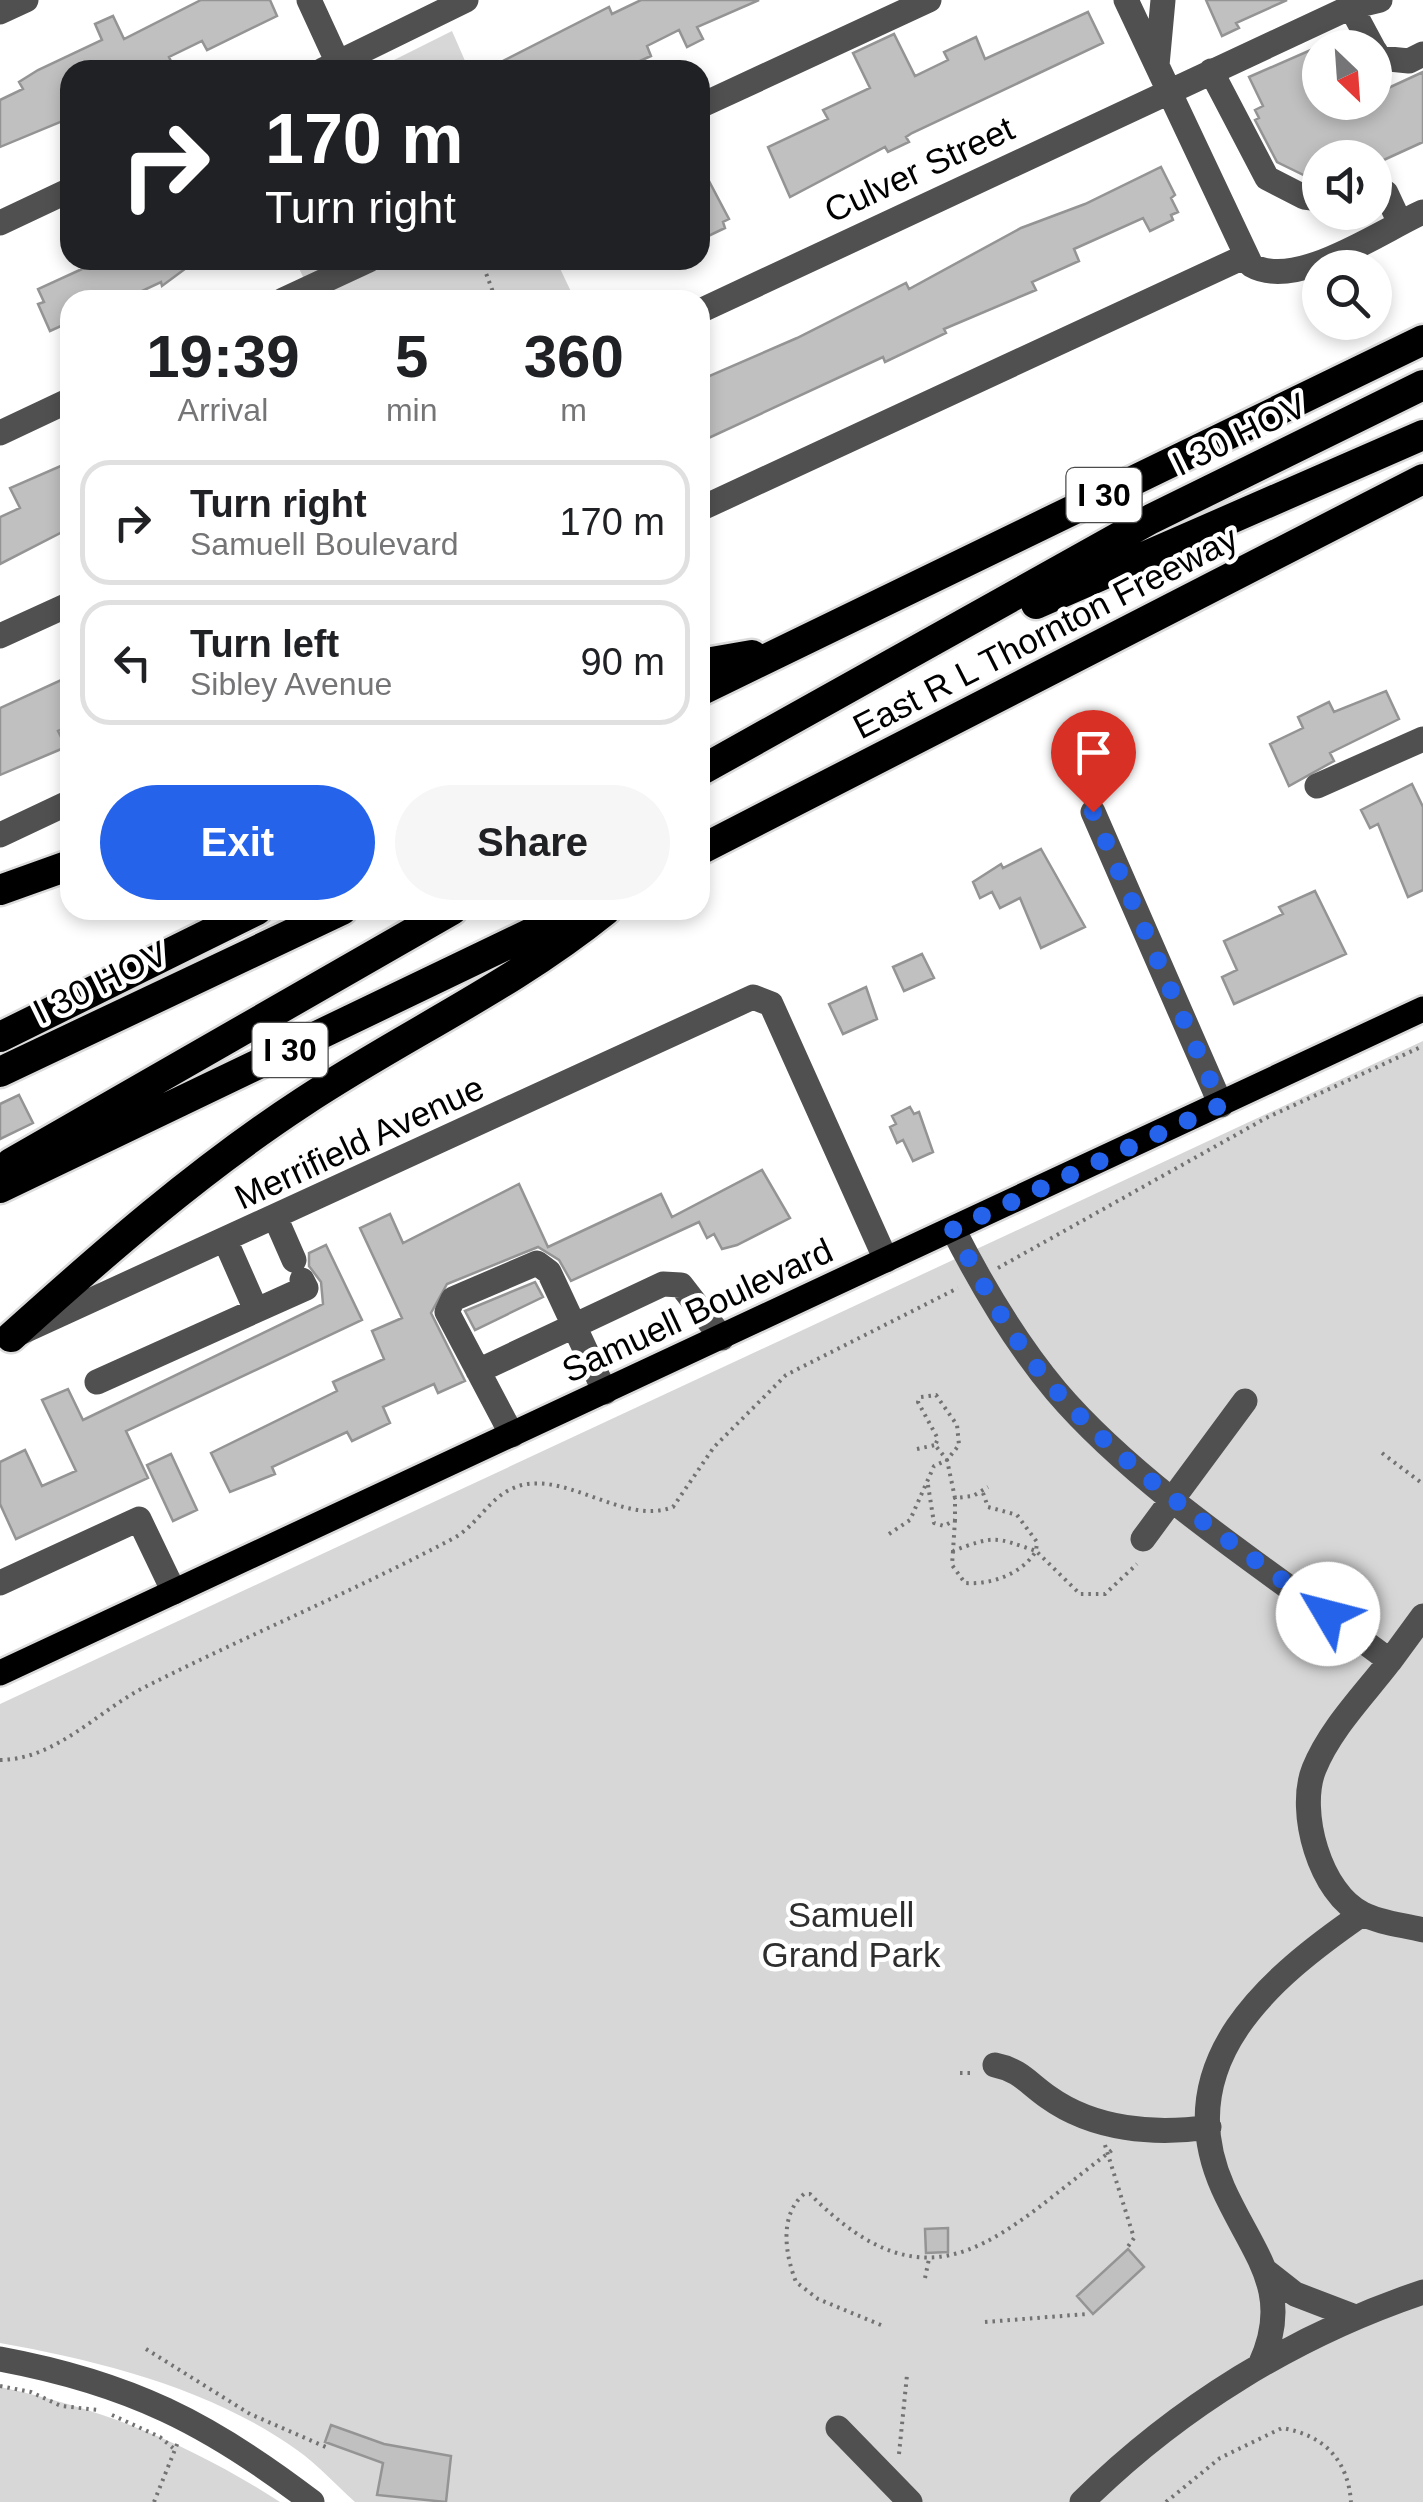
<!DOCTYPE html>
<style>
:root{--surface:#fff;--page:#f6f6f6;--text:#202124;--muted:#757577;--line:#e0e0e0;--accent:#2563eb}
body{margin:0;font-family:Helvetica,sans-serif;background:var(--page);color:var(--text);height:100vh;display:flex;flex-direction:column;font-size:38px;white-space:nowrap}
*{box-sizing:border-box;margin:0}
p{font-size:32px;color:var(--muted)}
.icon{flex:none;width:55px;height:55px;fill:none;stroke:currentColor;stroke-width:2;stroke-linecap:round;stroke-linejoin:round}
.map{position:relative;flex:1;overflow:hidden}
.drawer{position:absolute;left:60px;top:290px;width:650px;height:630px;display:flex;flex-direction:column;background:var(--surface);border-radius:30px;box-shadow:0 5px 15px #0003}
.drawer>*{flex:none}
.top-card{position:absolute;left:60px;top:60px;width:650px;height:210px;border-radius:30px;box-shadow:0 5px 15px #0003;background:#202124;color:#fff;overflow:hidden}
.needle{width:65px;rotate:155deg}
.controls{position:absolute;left:1302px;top:30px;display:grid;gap:20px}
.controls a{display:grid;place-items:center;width:90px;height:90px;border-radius:50%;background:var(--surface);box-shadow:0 5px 15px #0003;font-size:50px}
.pin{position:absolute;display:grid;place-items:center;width:85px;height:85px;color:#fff;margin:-102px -42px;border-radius:50% 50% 50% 0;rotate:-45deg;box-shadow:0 0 10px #0007}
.pin .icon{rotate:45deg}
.me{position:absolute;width:110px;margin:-55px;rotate:307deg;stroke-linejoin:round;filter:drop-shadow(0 0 8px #0008)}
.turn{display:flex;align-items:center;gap:35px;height:210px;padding:0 40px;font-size:45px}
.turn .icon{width:130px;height:130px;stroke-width:2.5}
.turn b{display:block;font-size:70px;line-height:85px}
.eta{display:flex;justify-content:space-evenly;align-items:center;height:170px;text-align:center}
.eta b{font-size:60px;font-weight:600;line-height:70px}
.primary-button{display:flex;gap:20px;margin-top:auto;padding:20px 40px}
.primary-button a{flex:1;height:115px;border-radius:60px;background:var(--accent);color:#fff;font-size:40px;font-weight:600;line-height:115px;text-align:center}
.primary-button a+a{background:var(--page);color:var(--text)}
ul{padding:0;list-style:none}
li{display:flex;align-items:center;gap:30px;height:125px;margin:0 20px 15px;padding:0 20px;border:5px solid var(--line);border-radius:30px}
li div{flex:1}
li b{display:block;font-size:38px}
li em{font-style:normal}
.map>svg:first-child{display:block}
</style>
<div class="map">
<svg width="1423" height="2502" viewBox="0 0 1423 2502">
<rect width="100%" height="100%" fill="#fff"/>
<path fill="#d7d7d7" d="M452 31 469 70H374Z
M295 260H556L575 300H314Z
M1423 1041V2502H355C336 2485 318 2465 297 2450 212 2389 101 2361 0 2343V1704Z
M0 2387C106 2410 188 2443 280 2502H0Z"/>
<path fill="#c0c0c0" stroke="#949494" stroke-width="2.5" d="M201 0H270L277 16 207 50 202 41 169 57 175 70H70V118L0 147V100L23 89 19 82 38 70 102 40 95 24 113 16 124 39Z
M641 0H759L697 27 703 39 687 47 679 30 647 46 651 56 620 70 615 62 598 70H485L609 7 612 14Z
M1206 0H1287L1236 23 1239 28 1222 36Z
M1088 12 1103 43 912 133 906 137 909 142 888 152 885 147 790 197 768 147 828 119 823 110 870 88 853 53 894 34 915 76 948 60 944 52 976 37 985 59Z
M1320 46V102H1375V94L1423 72V142L1375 164V158H1320V183L1277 162 1255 120 1259 118 1255 110 1263 106 1249 77Z
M700 164 729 219 723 222 725 228 700 240Z
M1161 167 1175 195 1171 198 1178 212 1171 215 1173 220 1150 231 1143 218 1074 249 1079 261 1032 282 1036 290 944 329 946 333 885 362 883 357 700 442V380L797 338 906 283 909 289 1021 228 1085 204Z
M78 260H197L162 286 161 282 123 300H70V322L50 331 38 304 44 302 38 289 82 269Z
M70 462V528L0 564V517L20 508 10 488Z
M70 676V726L58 731 66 747 0 775V708Z
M1386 691 1399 719 1330 753 1334 761 1289 786 1270 744 1303 728 1298 717 1329 702 1334 712Z
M1412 784 1423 807V890L1408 897 1378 824 1370 828 1361 810Z
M1041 849 1085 927 1041 948 1020 898 1000 908 992 892 980 898 973 882 1001 864 1003 868Z
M1315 891 1346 954 1234 1004 1222 977 1237 970 1224 941 1283 914 1279 907Z
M922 954 934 978 904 991 893 967Z
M866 987 877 1019 843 1034 829 1004Z
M19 1095 33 1123 0 1139V1104Z
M910 1107 914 1114 919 1112 933 1152 913 1161 903 1140 897 1143 890 1127 896 1124 892 1116Z
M762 1170 790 1218 737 1245 722 1249 714 1234 707 1238 699 1222 571 1281 559 1260 538 1247 447 1284 431 1313 465 1381 438 1393 434 1384 383 1407 390 1423 352 1441 347 1432 272 1467 275 1474 230 1492 211 1453 337 1391 333 1382 384 1359 372 1331 402 1318 360 1228 390 1214 403 1243 519 1184 548 1247 661 1194 672 1217Z
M326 1245 362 1320 126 1431 148 1478 16 1539 0 1504V1462L25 1450 42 1486 76 1471 42 1400 68 1389 83 1420 323 1304 321 1282 309 1266V1253Z
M535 1282 543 1297 475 1330 465 1311Z
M171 1454 197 1510 173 1521 147 1465Z
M948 2228V2252L926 2253 925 2229Z
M1128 2249 1144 2267 1093 2314 1077 2296Z
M331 2425 384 2444 451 2456 446 2502 377 2495 383 2463 325 2442Z"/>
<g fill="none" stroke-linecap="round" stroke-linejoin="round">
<defs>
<path id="major" d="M0 1673 1423 1009"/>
<path id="highway" d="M1036 604 1423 435
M700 664 752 655
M700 691 1423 340
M700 771 1151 519 1423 385
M700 850 1423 479
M0 890 70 865
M0 1037 257 910
M0 1072 342 910
M11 1163 452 910
M0 1188 579 910
M11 1337C103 1254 199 1170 303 1102 404 1035 511 987 606 910"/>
</defs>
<use href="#major" stroke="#dbdbdb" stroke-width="30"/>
<use href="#highway" stroke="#dbdbdb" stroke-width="35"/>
<path stroke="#727272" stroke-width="4" stroke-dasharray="2.5 5" stroke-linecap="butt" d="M481 260 496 300
M998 1268 1266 1118 1423 1046
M917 1449 935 1445
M1382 1453 1423 1484
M928 1485 934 1523 944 1526 955 1520V1498
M983 1493 988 1507 1017 1515 1037 1542 1036 1551 1080 1594H1105L1137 1564
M889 1534 910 1520 934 1466 947 1460 935 1445 938 1439 918 1402 921 1397 936 1395 957 1425 959 1445 947 1460 955 1498 973 1496 988 1487
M953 1551 952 1565 965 1583C991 1585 1022 1574 1036 1551 995 1537 995 1535 953 1551L955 1520
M0 1760C58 1759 98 1710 147 1686 248 1635 354 1591 454 1538 476 1526 488 1500 511 1489 561 1465 622 1527 673 1507L714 1447 786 1375 958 1288
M960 2073H975
M1105 2145 1134 2238 1127 2248
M925 2278 929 2259
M985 2322 1087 2314
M881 2325 818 2299 796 2282C785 2254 779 2215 804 2194H810C935 2321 1002 2232 1115 2148
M146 2349 250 2414 328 2448
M0 2386 31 2392 61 2406 99 2410
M112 2415 160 2437 173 2448
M899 2454 907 2375
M154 2502 178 2442
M1166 2502 1220 2458 1282 2428C1323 2435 1348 2459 1351 2502"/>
<path stroke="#505050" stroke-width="25" d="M309 0 338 63
M1126 0 1251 265C1296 291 1379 232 1423 212
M1351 7 1380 0
M0 12 26 0
M1375 51 1379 58 1409 61 1423 54
M1157 65 1163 0
M323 70 466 0
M1211 71 1267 178 1304 197 1320 199
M700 106 929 0
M1375 189 1386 193 1400 223
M0 223 70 190
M283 300 369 260
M700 311 1351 7 1373 48
M0 433 70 400
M700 509 1246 256
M0 636 70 604
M1317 786 1423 739
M1093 812 1221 1105
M0 835 70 802
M276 1219 294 1260
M953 1229C982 1286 1014 1341 1056 1391 1140 1490 1284 1581 1390 1661 1364 1695 1330 1729 1314 1769 1297 1811 1320 1894 1363 1914 1380 1923 1404 1925 1423 1930
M226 1242 256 1310
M22 1332 753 997 771 1004 886 1260
M478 1371 663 1284 681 1285 722 1338
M97 1382 306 1288 302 1280
M512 1435 447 1312 453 1299 537 1263 549 1272 605 1392
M1143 1539 1245 1401
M0 1583 139 1519 174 1592
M1390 1661 1423 1616
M995 2065C1020 2070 1028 2083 1048 2097 1094 2130 1155 2135 1209 2127
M1267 2272 1295 2294 1355 2317
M0 2359C129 2383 209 2423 312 2502
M1260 2365C1295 2291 1252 2253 1223 2188 1167 2062 1271 1977 1362 1914
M838 2428 910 2502
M1082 2502C1178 2407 1295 2335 1423 2292"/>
<use href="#major" stroke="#000" stroke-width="25"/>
<use href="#highway" stroke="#000" stroke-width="30"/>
</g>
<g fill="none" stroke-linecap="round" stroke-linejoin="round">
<path stroke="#2563eb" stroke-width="18" stroke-dasharray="0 32.4" d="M1093 812 1221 1105 953 1229C984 1288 1016 1347 1061 1396 1138 1481 1237 1545 1328 1614"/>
</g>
<g text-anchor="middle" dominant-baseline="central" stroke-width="9" stroke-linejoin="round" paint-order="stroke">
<g fill="#fff" stroke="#4c4c4c" stroke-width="2.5">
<rect x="1066.5" y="468" width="75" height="54" rx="8"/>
<rect x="252.5" y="1023" width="75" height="54" rx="8"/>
</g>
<g font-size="32" font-weight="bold" fill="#000">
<text x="1104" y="495">I 30</text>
<text x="290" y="1050">I 30</text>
</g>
<g font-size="35" fill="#000" stroke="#fff">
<text transform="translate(919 169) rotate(-25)">Culver Street</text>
<text transform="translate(1239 434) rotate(-26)">I 30 HOV</text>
<text transform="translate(1045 632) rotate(-27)">East R L Thornton Freeway</text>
<text transform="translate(100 982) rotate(-26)">I 30 HOV</text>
<text transform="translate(359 1142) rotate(-25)">Merrifield Avenue</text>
<text transform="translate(697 1310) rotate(-25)">Samuell Boulevard</text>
</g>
<g font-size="35" fill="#2e2e2e" stroke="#fff">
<text x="851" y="1914">Samuell<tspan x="851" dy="40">Grand Park</tspan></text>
</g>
</g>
</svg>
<div class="controls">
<a><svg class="needle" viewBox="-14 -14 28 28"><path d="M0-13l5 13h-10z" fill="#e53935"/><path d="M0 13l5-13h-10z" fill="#757577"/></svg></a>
<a><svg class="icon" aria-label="sound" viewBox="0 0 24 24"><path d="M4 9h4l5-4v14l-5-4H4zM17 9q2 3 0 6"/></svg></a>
<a><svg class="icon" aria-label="search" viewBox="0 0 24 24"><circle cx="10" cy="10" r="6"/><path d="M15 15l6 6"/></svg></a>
</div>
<div class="pin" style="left:1093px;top:812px;background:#d93025"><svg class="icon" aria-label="arrive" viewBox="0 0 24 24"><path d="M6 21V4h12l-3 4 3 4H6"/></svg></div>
<svg class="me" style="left:1328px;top:1614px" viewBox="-20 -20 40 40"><circle r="19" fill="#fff"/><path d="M0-13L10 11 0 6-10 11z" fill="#2563eb"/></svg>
<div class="top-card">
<div class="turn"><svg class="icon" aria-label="right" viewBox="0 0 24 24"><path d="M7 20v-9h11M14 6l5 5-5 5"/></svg><div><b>170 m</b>Turn right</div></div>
</div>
<section class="drawer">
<div class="eta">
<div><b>19:39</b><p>Arrival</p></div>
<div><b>5</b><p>min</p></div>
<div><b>360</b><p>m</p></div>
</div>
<ul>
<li><svg class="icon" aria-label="right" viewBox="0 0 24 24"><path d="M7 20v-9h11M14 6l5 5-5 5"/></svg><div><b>Turn right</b><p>Samuell Boulevard</p></div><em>170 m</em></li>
<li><svg class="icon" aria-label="left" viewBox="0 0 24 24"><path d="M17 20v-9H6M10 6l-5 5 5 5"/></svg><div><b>Turn left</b><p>Sibley Avenue</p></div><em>90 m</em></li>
</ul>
<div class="primary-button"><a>Exit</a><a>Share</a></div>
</section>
</div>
